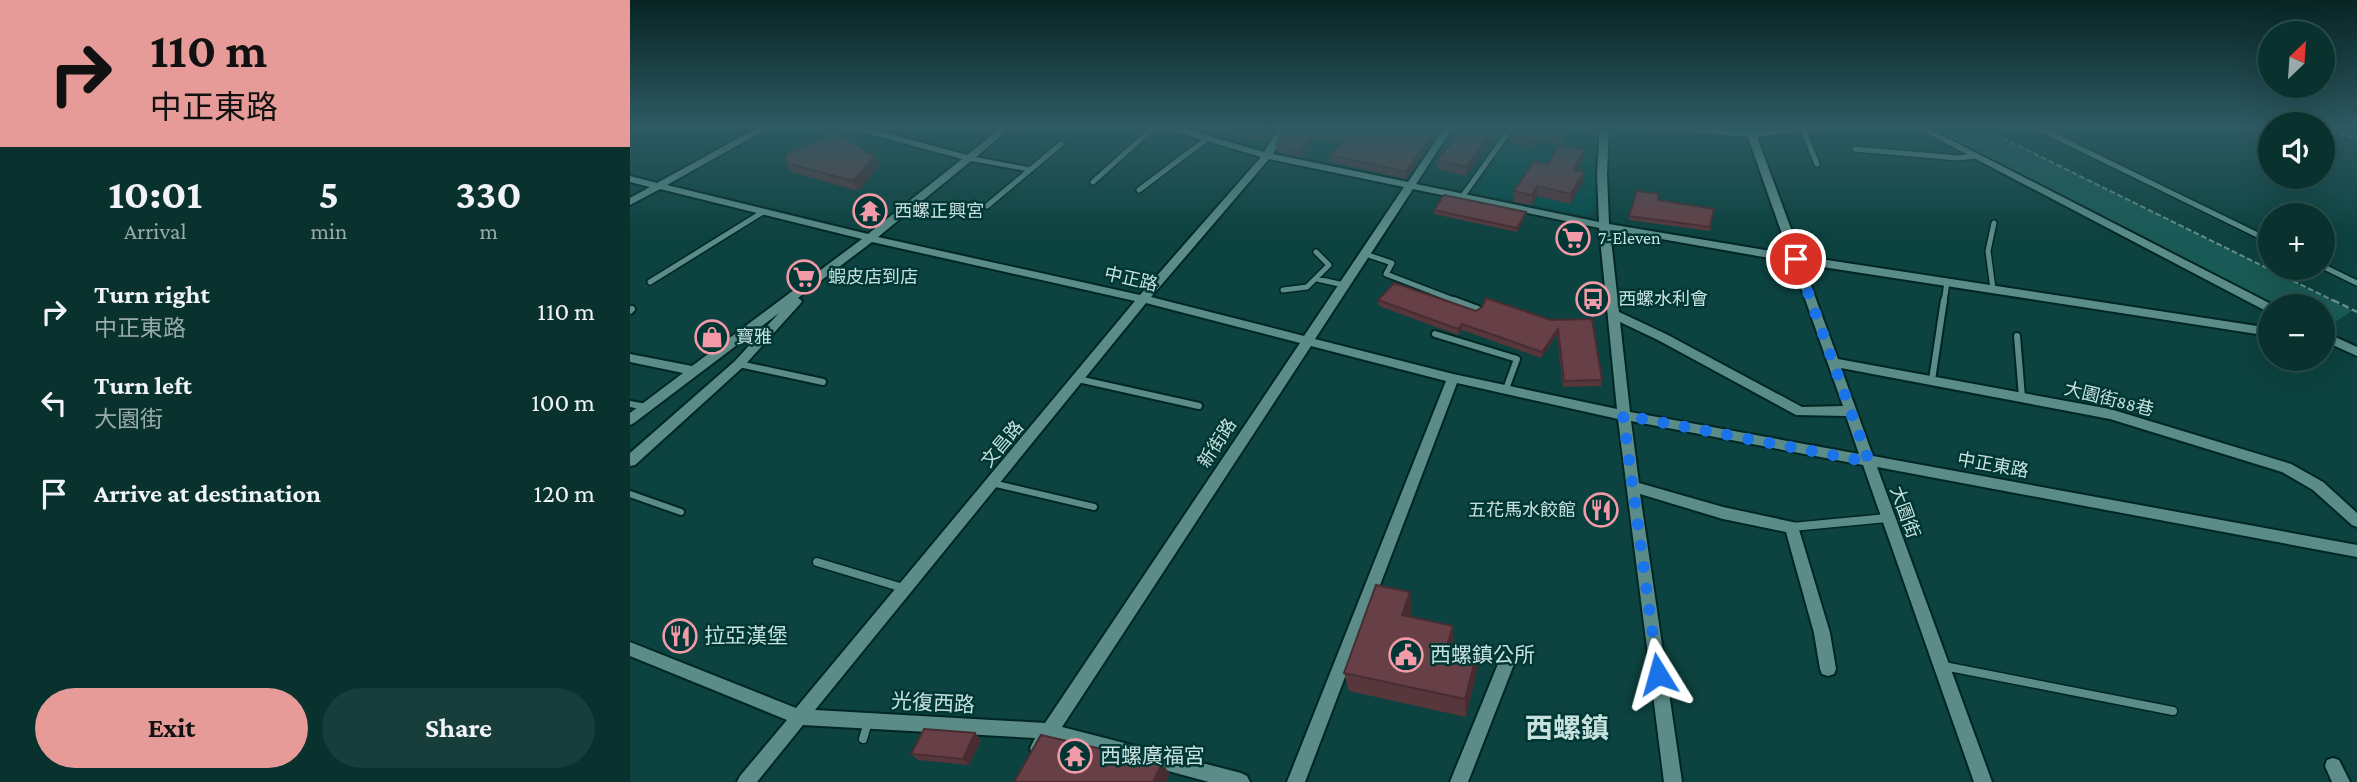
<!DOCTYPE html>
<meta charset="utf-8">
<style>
:root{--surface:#09322f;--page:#173e3b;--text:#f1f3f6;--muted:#9aa;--line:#294d4b;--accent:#e69b98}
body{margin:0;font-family:"Crimson Pro","Noto Sans TC",serif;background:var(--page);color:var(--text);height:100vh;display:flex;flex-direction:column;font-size:26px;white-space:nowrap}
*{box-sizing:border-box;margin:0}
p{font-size:23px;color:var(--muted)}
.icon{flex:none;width:38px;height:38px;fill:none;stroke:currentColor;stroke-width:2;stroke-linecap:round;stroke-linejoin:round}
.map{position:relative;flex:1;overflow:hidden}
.side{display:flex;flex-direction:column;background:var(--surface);width:630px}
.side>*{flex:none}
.guide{background:#e69b98;color:#111;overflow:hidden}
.needle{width:46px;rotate:25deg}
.controls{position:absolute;left:1628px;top:21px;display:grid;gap:14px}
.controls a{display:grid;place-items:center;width:77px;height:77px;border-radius:50%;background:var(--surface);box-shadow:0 7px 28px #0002,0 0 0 2px var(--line);font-size:35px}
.pin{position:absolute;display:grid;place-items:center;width:60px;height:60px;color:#fff;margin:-30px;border:4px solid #fff;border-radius:50%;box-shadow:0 2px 7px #0007}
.me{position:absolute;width:77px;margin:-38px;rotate:352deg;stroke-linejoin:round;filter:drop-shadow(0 0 5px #0008)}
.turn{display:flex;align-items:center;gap:24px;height:147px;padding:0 35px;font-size:32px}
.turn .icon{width:91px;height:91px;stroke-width:2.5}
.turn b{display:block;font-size:49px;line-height:60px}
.eta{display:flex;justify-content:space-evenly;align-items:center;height:119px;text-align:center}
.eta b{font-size:42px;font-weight:700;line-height:49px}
.button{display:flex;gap:14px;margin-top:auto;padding:14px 35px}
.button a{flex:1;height:80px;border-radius:42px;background:var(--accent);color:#111;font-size:28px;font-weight:700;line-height:80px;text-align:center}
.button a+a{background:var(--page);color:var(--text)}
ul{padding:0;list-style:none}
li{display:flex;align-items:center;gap:21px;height:91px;padding:0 35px}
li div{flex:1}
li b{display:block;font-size:26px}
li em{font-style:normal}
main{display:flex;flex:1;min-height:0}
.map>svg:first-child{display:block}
</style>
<main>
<section class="side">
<div class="guide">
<div class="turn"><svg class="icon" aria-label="right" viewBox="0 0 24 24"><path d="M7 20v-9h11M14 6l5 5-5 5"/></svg><div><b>110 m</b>中正東路</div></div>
</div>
<div class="eta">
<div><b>10:01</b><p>Arrival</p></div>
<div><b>5</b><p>min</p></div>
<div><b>330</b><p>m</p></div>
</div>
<ul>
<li><svg class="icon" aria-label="right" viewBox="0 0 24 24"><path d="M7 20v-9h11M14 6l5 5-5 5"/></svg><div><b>Turn right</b><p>中正東路</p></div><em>110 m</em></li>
<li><svg class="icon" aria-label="left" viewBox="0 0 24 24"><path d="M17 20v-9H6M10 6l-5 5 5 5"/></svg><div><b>Turn left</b><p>大園街</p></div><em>100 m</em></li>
<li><svg class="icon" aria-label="arrive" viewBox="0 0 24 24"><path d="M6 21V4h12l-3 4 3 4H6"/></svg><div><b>Arrive at destination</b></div><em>120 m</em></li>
</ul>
<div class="button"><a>Exit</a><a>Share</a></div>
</section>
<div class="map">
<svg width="1727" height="782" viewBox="0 0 1727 782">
<rect width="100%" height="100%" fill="#0c423f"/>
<path fill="#044d49" d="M876 146 965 157V209L958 216 845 193Z"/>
<path fill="#1a5a56" d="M1298 127H1350L1722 311 1693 330 1692 306H1646Z"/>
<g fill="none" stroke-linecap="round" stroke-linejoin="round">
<defs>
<path id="service-far2" d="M1406 127 1640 241
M1173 129 1187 164
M1225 149 1328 158 1345 156
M463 182 524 127
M509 190 578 138
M832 197 882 127
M357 206 431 144
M735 254 762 263 756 274 829 302
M1692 266 1727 283
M687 279 714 285
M20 282 133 212
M1363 289 1358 251 1364 223
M653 290 677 287 699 265 686 252
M1314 302 1317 282"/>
<path id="service-far1" d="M824 300 848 309
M0 311 2 309
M805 334 887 359 876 389
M1387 336 1392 397
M109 364 193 382
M448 379 569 406
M1302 380 1314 300
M0 404 16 407
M362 483 464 507
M0 494 51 512"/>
<path id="service" d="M1162 527 1257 518
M187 562 273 588
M1314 666 1543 711
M233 739 238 722"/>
<path id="minor" d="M129 127H140L37 185 238 234 332 159 221 129 220 127H233L337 155 372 127H381L346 157 402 168V172L341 161 248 237 510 295 631 157 536 129 535 127H548L634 152 649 127H657L643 154 778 182 815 127H823L786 184 969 222 967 174 970 127H979L977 174 979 224 1159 254 1118 137 1034 130 1029 127C1059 125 1089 131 1119 132 1140 133 1163 127 1185 127L1181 130 1127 137 1171 256 1640 328V336L1173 264 1208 359 1480 409 1661 464 1693 482 1727 513V527L1722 525 1683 490 1652 472 1480 419 1211 368 1243 456 1727 545V557L1247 467 1362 782H1344L1233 465 1001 421 1009 483 1093 507 1167 523 1200 633 1206 669 1204 674 1198 676 1192 674 1190 669 1184 633 1156 532 1093 519 1010 494 1052 782H1034L988 419 827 383 675 782H657L816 381 681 346 432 727 611 773 617 776 620 782H579L423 740 414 754 408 756 402 754 400 748 405 738 173 725 127 782H107L110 776 157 720 0 656V642L166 708 505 301 242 242 168 298 172 301 170 304 113 367 5 465 0 466V453L105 361 149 313 4 423 0 425V413L53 373 0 362V354L62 366 232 239 30 189 0 205V198L20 187 0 182V176L27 183ZM639 159 774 187 674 336 521 297ZM783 189 969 228 987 409 823 374 685 339ZM980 230 1162 262 1213 406 1172 407 1036 334 989 312ZM516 303 670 343 415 723 185 710ZM990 322 1028 340 1166 415 1216 416 1229 454 1000 412Z
M1285 127H1296L1645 306H1640V312L1636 311Z
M1692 331 1727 347V356L1692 340Z
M876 657 882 659 884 664 838 782H820L868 664 870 659Z
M1703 758 1709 760 1720 782H1702L1695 766 1697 760Z"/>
</defs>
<use href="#service-far2" stroke="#002624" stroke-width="8"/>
<use href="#service-far1" stroke="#002624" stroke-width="10"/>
<use href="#service" stroke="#002624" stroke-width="11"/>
<use href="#minor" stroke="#002624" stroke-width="4"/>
<path stroke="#638c89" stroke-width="2" stroke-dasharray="6 2.5" stroke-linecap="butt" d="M1350 127 1706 302
M1692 129 1727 139"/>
<path stroke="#638c89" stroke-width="2.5" stroke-dasharray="7 3.5" stroke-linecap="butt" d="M1703 300 1727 312"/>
<use href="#service-far2" stroke="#5b8c88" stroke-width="5"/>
<use href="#service-far1" stroke="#5b8c88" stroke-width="6"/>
<use href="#service" stroke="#5b8c88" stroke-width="8"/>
<use href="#minor" fill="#5b8c88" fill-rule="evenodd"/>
</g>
<path fill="#58373c" d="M571 127H646L637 142Z
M655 127H812L776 179 701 162 700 155 712 143 689 137 670 157 647 152 646 145Z
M835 127H878L867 139 864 138 836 176 808 169 807 160Z
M933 127V145L909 141 904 147 878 141V135Z
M954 150 953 160 948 171 954 172 953 182 940 204 907 196 902 205 884 202V191L918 164Z
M245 156 250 165 228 191 162 172 156 163Z
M1029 200 1084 209 1080 231 999 220V216Z
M804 210 896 215 887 232 804 214Z
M748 300 921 320 972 380 971 386 933 387 927 335 911 358 832 330 828 335 749 306Z
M782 611 780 617 824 645 823 648 847 653V671L836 717 719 691 714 673Z
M351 740 339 765 288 760 281 754Z"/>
<path fill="#472d31" d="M641 127H646L637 142 635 135Z
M807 127H812L776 179V172Z
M870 127H878L867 139V130Z
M864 129V138L836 176V167Z
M688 131 689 137 670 157 669 150Z
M909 135V141L904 147 905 141Z
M954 150 953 160 943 180 944 170Z
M245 156 250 165 228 191 223 181Z
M954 172 953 182 940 204 941 194Z
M907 186V196L902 205V195Z
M896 212V215L887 232V228Z
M832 324V330L828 335V329Z
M928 329 927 335 911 358 912 352Z
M780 592 782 611 774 634 772 615Z
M823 626 824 645 818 665 817 646Z
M847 653V671L836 717 835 699Z
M345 733 351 740 339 765 333 759Z
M532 763 540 774 536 782H523Z"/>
<path fill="#664046" stroke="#472d31" stroke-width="2" d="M598 127H641L635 135Z
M655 127H807L776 172 700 155 717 137 688 131 669 150 646 145Z
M835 127H870L867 130 864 129 836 167 807 160Z
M884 127H933V139L909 135 905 141 878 135Z
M206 134 245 156 223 181 156 163V154Z
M928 145 954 150 944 170 954 172 941 194 907 186 902 195 884 191 904 161 918 164Z
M1007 191 1029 194 1028 200 1084 209 1080 227 999 216Z
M814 195 896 212 887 228 804 210Z
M764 283 846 311 852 307 856 298 921 320 962 319 972 380 934 381 928 329 912 352 832 324 828 329 748 300Z
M746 585 780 592 772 615 823 626 817 646 847 653 835 699 714 673Z
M294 729 345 733 333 759 281 754Z
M411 735 532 763 523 782H384Z"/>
<linearGradient id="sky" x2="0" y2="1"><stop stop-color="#072423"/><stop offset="0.54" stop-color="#2e5a63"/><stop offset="1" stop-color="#2e5a63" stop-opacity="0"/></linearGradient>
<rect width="1727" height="236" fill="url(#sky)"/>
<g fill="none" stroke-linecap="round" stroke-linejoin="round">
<path stroke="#1a73e8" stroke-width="12" stroke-dasharray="0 21.6" d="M1028 674 993 415 1239 462 1166 259"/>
</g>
<defs>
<symbol id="temple-ring" viewBox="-11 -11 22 22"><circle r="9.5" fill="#003734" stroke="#f39aa8" stroke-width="1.5"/><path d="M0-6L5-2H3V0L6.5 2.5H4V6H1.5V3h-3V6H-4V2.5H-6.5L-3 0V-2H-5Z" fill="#f39aa8"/></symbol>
<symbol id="supermarket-ring" viewBox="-11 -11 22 22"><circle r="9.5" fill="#003734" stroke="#f39aa8" stroke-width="1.5"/><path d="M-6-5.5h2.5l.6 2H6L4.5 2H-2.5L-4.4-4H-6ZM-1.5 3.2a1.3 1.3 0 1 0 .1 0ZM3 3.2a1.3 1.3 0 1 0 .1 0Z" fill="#f39aa8"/></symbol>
<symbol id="bus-ring" viewBox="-11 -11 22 22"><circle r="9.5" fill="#003734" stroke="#f39aa8" stroke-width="1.5"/><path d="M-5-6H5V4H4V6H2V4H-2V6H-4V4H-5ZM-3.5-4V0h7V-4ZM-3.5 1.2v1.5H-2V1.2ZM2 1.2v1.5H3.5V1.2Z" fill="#f39aa8"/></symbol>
<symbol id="shop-ring" viewBox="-11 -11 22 22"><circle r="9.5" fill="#003734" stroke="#f39aa8" stroke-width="1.5"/><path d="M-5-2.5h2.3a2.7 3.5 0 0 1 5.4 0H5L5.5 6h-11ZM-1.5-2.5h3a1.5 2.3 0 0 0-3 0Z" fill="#f39aa8"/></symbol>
<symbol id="restaurant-ring" viewBox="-11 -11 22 22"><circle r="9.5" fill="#003734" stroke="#f39aa8" stroke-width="1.5"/><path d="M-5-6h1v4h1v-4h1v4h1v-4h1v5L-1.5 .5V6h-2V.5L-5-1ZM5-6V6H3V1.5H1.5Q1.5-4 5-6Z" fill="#f39aa8"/></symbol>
<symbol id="civic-ring" viewBox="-11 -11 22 22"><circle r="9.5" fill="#003734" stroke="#f39aa8" stroke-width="1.5"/><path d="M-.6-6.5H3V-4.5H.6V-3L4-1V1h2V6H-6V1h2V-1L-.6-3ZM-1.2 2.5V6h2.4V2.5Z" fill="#f39aa8"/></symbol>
</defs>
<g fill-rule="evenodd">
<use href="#temple-ring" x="221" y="192" width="38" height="38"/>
<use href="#supermarket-ring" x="924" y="219" width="38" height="38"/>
<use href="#supermarket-ring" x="155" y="258" width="38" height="38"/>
<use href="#bus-ring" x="944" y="280" width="38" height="38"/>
<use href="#shop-ring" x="63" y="318" width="38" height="38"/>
<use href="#restaurant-ring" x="952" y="491" width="38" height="38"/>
<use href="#restaurant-ring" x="31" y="617" width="38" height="38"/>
<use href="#civic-ring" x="757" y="636" width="38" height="38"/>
<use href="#temple-ring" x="426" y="737" width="38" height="38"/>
</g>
<g text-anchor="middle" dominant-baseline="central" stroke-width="5" stroke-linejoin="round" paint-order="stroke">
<g font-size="18" fill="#c7e1de" stroke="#003734" text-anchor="start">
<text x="264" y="211">西螺正興宮</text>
<text x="968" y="238">7-Eleven</text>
<text x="198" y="277">蝦皮店到店</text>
<text x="988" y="299">西螺水利會</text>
<text x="106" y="337">寶雅</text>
<text x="946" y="510" text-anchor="end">五花馬水餃館</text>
</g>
<g font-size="18" fill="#c7e1de" stroke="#003734">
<text transform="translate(501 279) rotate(13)">中正路</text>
<text transform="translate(1479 399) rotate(14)">大園街88巷</text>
<text transform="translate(587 443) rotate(-57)">新街路</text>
<text transform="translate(372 444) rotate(-50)">文昌路</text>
<text transform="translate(1363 465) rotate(10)">中正東路</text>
<text transform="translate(1275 512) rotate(70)">大園街</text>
</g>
<g font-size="21" fill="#c7e1de" stroke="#003734" text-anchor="start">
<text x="74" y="636">拉亞漢堡</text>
<text x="800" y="655">西螺鎮公所</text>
<text x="470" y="756">西螺廣福宮</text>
</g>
<g font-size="21" fill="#c7e1de" stroke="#003734">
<text transform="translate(303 703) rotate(3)">光復西路</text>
</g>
<g font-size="28" font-weight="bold" fill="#c7e1de" stroke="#003734">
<text x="937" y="728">西螺鎮</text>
</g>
</g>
</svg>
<div class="controls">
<a><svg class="needle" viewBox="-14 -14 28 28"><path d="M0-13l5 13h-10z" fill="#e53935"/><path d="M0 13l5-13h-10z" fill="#9aa"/></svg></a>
<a><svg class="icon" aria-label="sound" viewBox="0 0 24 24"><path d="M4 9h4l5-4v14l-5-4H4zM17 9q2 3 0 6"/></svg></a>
<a>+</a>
<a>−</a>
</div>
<div class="pin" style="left:1166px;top:259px;background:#d93025"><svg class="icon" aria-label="arrive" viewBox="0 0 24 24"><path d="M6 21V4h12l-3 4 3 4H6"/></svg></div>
<svg class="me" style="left:1028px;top:674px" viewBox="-20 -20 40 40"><path d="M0-17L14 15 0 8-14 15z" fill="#1a73e8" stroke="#fff" stroke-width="4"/></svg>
</div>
</main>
